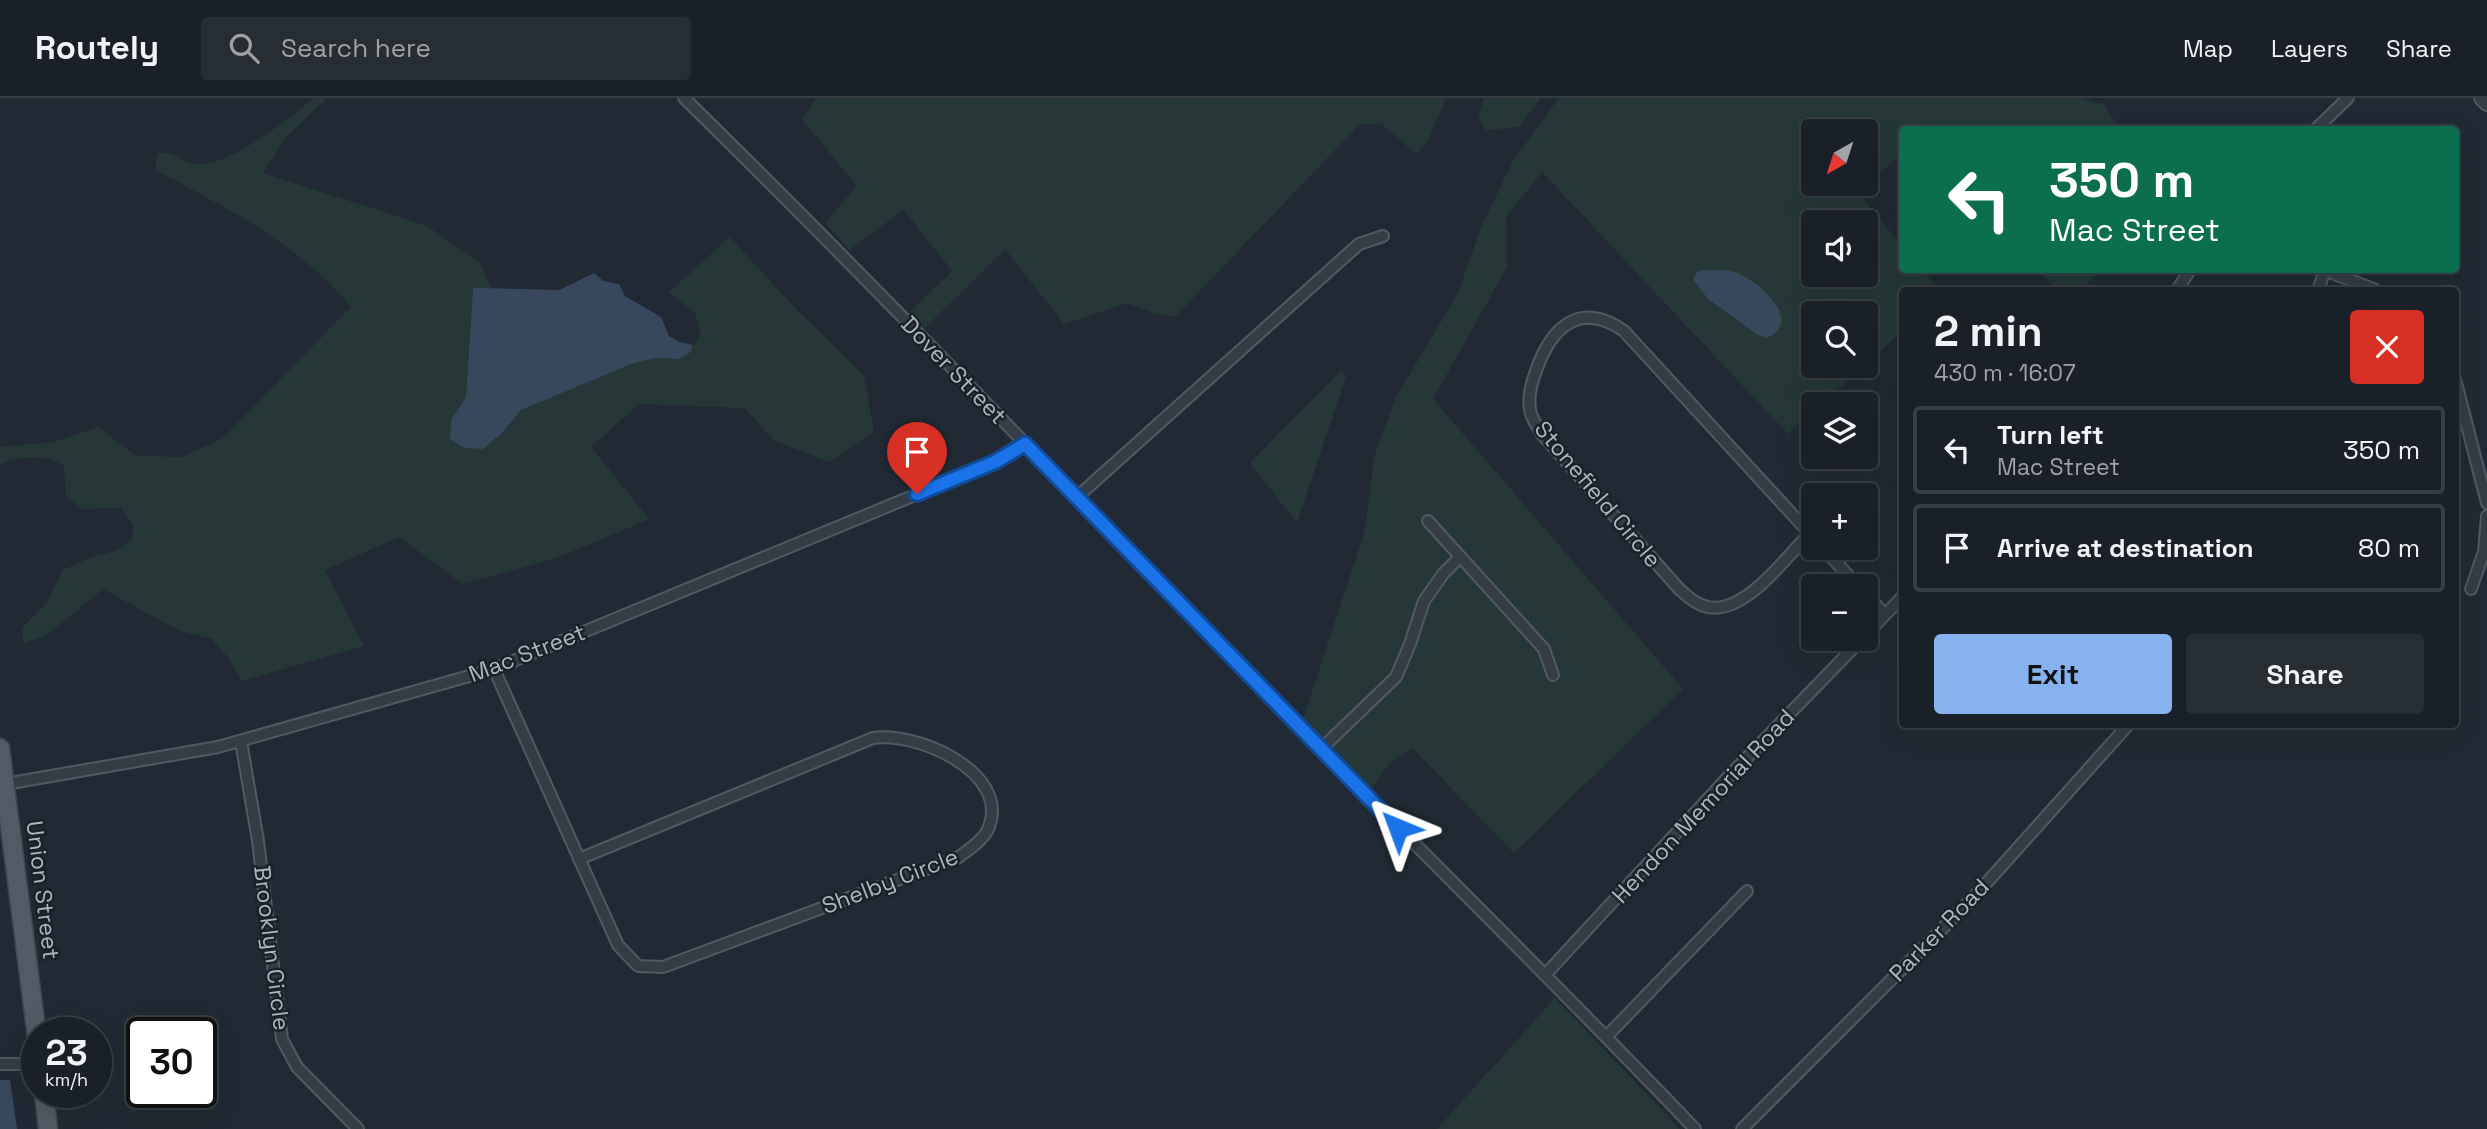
<!DOCTYPE html>
<meta charset="utf-8">
<style>
:root{--surface:#192027;--page:#262d33;--text:#f1f3f6;--muted:#9fa3a7;--line:#373e44;--accent:#86b3ef}
body{margin:0;font-family:"Space Grotesk",sans-serif;background:var(--page);color:var(--text);height:100vh;display:flex;flex-direction:column;font-size:26px;white-space:nowrap}
*{box-sizing:border-box;margin:0}
p{font-size:23px;color:var(--muted)}
.icon{flex:none;width:38px;height:38px;fill:none;stroke:currentColor;stroke-width:2;stroke-linecap:round;stroke-linejoin:round}
.map{position:relative;flex:1;overflow:hidden}
.sheet{position:absolute;left:1899px;top:189px;width:560px;height:441px;display:flex;flex-direction:column;background:var(--surface);border-radius:7px;box-shadow:0 7px 28px #0002,0 0 0 2px var(--line)}
.sheet>*{flex:none}
.banner{position:absolute;left:1899px;top:28px;width:560px;height:147px;border-radius:7px;box-shadow:0 7px 28px #0002,0 0 0 2px var(--line);background:#0b6e4f;color:#fff;overflow:hidden}
.needle{width:46px;rotate:219deg}
.tools{position:absolute;left:1801px;top:21px;display:grid;gap:14px}
.tools a{display:grid;place-items:center;width:77px;height:77px;border-radius:7px;background:var(--surface);box-shadow:0 7px 28px #0002,0 0 0 2px var(--line);font-size:35px}
.speed{position:absolute;left:21px;top:919px;display:flex;gap:14px;font-size:35px;font-weight:700;text-align:center}
.speed>*{display:grid;place-content:center;width:91px;height:91px;border-radius:50%;background:var(--surface);box-shadow:0 7px 28px #0002,0 0 0 2px var(--line);line-height:1}
.speed small{font-size:18px;font-weight:400}
.speed .limit{border:4px solid #111;border-radius:10px;background:#fff;color:#111}
.pin{position:absolute;display:grid;place-items:center;width:60px;height:60px;color:#fff;margin:-72px -30px;border-radius:50% 50% 50% 0;rotate:-45deg;box-shadow:0 0 7px #0007}
.pin .icon{rotate:45deg}
.me{position:absolute;width:77px;margin:-38px;rotate:316deg;stroke-linejoin:round;filter:drop-shadow(0 0 5px #0008)}
.turn{display:flex;align-items:center;gap:24px;height:147px;padding:0 35px;font-size:32px}
.turn .icon{width:91px;height:91px;stroke-width:2.5}
.turn b{display:block;font-size:49px;line-height:60px}
.round{display:grid;place-items:center;flex:none;width:74px;height:74px;border-radius:7px;background:var(--page)}
.headline{display:flex;align-items:center;justify-content:space-between;height:119px;padding:0 35px}
h1{font-size:42px;font-weight:800;line-height:52px}
.primary-button{display:flex;gap:14px;margin-top:auto;padding:14px 35px}
.primary-button a{flex:1;height:80px;border-radius:7px;background:var(--accent);color:#111;font-size:28px;font-weight:800;line-height:80px;text-align:center}
.primary-button a+a{background:var(--page);color:var(--text)}
ul{padding:0;list-style:none}
li{display:flex;align-items:center;gap:21px;height:88px;margin:0 14px 10px;padding:0 21px;border:4px solid var(--line);border-radius:7px}
li div{flex:1}
li b{display:block;font-size:26px}
li em{font-style:normal}
header{display:flex;align-items:center;gap:42px;box-sizing:border-box;height:98px;padding:0 35px;background:var(--surface);border-bottom:2px solid var(--line)}
header strong{font-size:33px}
nav{display:flex;gap:38px;margin-inline-start:auto;font-size:24px}
.search{width:490px;height:63px;background:var(--page);display:flex;align-items:center;gap:18px;box-sizing:border-box;padding:0 24px;border-radius:7px;color:var(--muted);font-size:26px}
.map>svg:first-child{display:block}
</style>
<header>
<strong>Routely</strong>
<div class="search"><svg class="icon" aria-label="search" viewBox="0 0 24 24"><circle cx="10" cy="10" r="6"/><path d="M15 15l6 6"/></svg>Search here</div>
<nav><a>Map</a><a>Layers</a><a>Share</a></nav>
</header>
<div class="map">
<svg width="2487" height="1031" viewBox="0 0 2487 1031">
<rect width="100%" height="100%" fill="#212a34"/>
<path fill="#253837" fill-rule="evenodd" d="M314 0H327L287 38 263 75 427 128 479 164 492 192 473 190 466 299 451 322 450 341 464 350 483 351 503 334 521 312 634 265 655 260 678 261 691 254 701 235 695 215 669 194 730 139 795 210 864 277 874 335 829 364 775 343 744 310 639 306 591 349 649 421 557 460 463 486 399 439 325 472 364 548 242 583 230 562 212 541 180 533 103 491 46 538 23 545 22 530 48 503 63 472 92 459 115 453 132 441 133 427 121 410 81 411 66 398 64 368C46 356 19 358 0 367V349L55 344 98 329 136 358 183 359 223 340 351 209C299 146 226 109 155 72L157 55C182 54 175 61 192 66 223 74 290 20 314 0Z
M817 0H1446L1428 43 1416 56 1381 25 1359 27 1175 219 1156 216 1127 205 1064 226 1005 151 925 230 909 215 952 173 904 112 849 152 825 125 857 88 802 21Z
M1484 0H1541L1519 29 1486 32 1478 21Z
M1559 0H2081L2104 7 2120 31 1902 32V55L1858 95 1902 148V172H1922L1940 192H1902V233L1866 266V215H1813V268H1864L1821 306H1813V313L1788 336 1542 74 1506 119 1507 169 1433 301 1683 591 1514 755 1412 650 1390 665 1369 693 1303 621 1365 432 1374 359 1396 299 1457 197 1482 127 1513 63ZM1813 33H1866V86H1813ZM1813 124H1866V177H1813Z
M2037 172H2106L2086 186 2088 192H2058Z
M1341 273 1346 279 1297 425 1250 365Z
M1555 900 1680 1031H1437Z"/>
<path fill="#37485c" d="M1703 172C1712 173 1722 170 1731 173 1754 178 1808 224 1766 240L1758 237 1708 201 1693 181 1697 174Z
M594 175 603 183 619 186 625 198 661 219 669 238 680 244 693 247 691 254 678 261 655 260 634 265 521 312 503 334 483 351 464 350 450 341 451 322 466 299 473 190 559 192Z
M0 982H10L17 1031H0Z"/>
<g fill="none" stroke-linecap="round" stroke-linejoin="round">
<defs>
<path id="minor" d="M684 0C883 195 1074 397 1268 597 1409 742 1555 884 1695 1031
M2315 32 2348 0
M2324 172 2376 192
M2177 192 2190 172
M2318 192 2325 172
M2455 281 2487 405
M1076 400 1359 146 1383 138
M1428 423 1544 551 1553 577
M1810 435C1786 459 1745 517 1708 509 1697 507 1688 499 1680 492L1541 335C1538 329 1533 322 1531 316 1527 302 1531 286 1536 273 1551 229 1580 202 1624 233L1813 439
M1823 450 1858 488
M2471 491 2484 454 2487 418
M1866 496 1885 517
M1866 537 1902 499
M494 571 618 847 638 868 663 869 959 759C969 751 984 742 989 729 1010 673 915 633 873 640L579 761
M241 643 258 743 282 941 297 969 358 1031
M1321 651 1396 579 1410 546 1424 503 1443 476 1460 459
M5 686 218 649 494 571 995 364 1025 346
M1545 877 1730 677 1862 541
M1607 938 1747 793
M0 966H37
M1742 1031 1973 800 2129 626"/>
<path id="tertiary" d="M2482 0 2487 5"/>
<path id="primary" d="M0 650 37 939
M44 994 48 1031"/>
</defs>
<use href="#minor" stroke="#515963" stroke-width="14"/>
<use href="#tertiary" stroke="#515963" stroke-width="18"/>
<use href="#primary" stroke="#3d454e" stroke-width="21"/>
<use href="#minor" stroke="#343c45" stroke-width="10"/>
<use href="#tertiary" stroke="#343c45" stroke-width="14"/>
<use href="#primary" stroke="#525b65" stroke-width="18"/>
</g>
<g fill="none" stroke-linecap="round" stroke-linejoin="round">
<defs>
<path id="route" d="M917 396 995 364 1025 346 1398 730"/>
</defs>
<use href="#route" stroke="#114b97" stroke-width="18"/>
<use href="#route" stroke="#1a73e8" stroke-width="12"/>
</g>
<g text-anchor="middle" dominant-baseline="central" stroke-width="5" stroke-linejoin="round" paint-order="stroke">
<g font-size="23" fill="#aeb6c2" stroke="#192129">
<text transform="translate(954 272) rotate(46)">Dover Street</text>
<text transform="translate(1598 396) rotate(50)">Stonefield Circle</text>
<text transform="translate(527 555) rotate(-21)">Mac Street</text>
<text transform="translate(1703 708) rotate(-47)">Hendon Memorial Road</text>
<text transform="translate(890 783) rotate(-21)">Shelby Circle</text>
<text transform="translate(43 792) rotate(83)">Union Street</text>
<text transform="translate(1939 832) rotate(-46)">Parker Road</text>
<text transform="translate(272 850) rotate(83)">Brooklyn Circle</text>
</g>
</g>
</svg>
<div class="tools">
<a><svg class="needle" viewBox="-14 -14 28 28"><path d="M0-13l5 13h-10z" fill="#e53935"/><path d="M0 13l5-13h-10z" fill="#9fa3a7"/></svg></a>
<a><svg class="icon" aria-label="sound" viewBox="0 0 24 24"><path d="M4 9h4l5-4v14l-5-4H4zM17 9q2 3 0 6"/></svg></a>
<a><svg class="icon" aria-label="search" viewBox="0 0 24 24"><circle cx="10" cy="10" r="6"/><path d="M15 15l6 6"/></svg></a>
<a><svg class="icon" aria-label="layers" viewBox="0 0 24 24"><path d="M12 4l9 5-9 5-9-5zM3 14l9 5 9-5"/></svg></a>
<a>+</a>
<a>−</a>
</div>
<div class="speed"><div>23<small>km/h</small></div><div class="limit">30</div></div>
<div class="pin" style="left:917px;top:396px;background:#d93025"><svg class="icon" aria-label="arrive" viewBox="0 0 24 24"><path d="M6 21V4h12l-3 4 3 4H6"/></svg></div>
<svg class="me" style="left:1398px;top:730px" viewBox="-20 -20 40 40"><path d="M0-17L14 15 0 8-14 15z" fill="#1a73e8" stroke="#fff" stroke-width="4"/></svg>
<div class="banner">
<div class="turn"><svg class="icon" aria-label="left" viewBox="0 0 24 24"><path d="M17 20v-9H6M10 6l-5 5 5 5"/></svg><div><b>350 m</b>Mac Street</div></div>
</div>
<section class="sheet">
<div class="headline"><div><h1>2 min</h1><p>430 m · 16:07</p></div><a class="round" style="background:#d93025;color:#fff"><svg class="icon" aria-label="close" viewBox="0 0 24 24"><path d="M6 6l12 12M18 6L6 18"/></svg></a></div>
<ul>
<li><svg class="icon" aria-label="left" viewBox="0 0 24 24"><path d="M17 20v-9H6M10 6l-5 5 5 5"/></svg><div><b>Turn left</b><p>Mac Street</p></div><em>350 m</em></li>
<li><svg class="icon" aria-label="arrive" viewBox="0 0 24 24"><path d="M6 21V4h12l-3 4 3 4H6"/></svg><div><b>Arrive at destination</b></div><em>80 m</em></li>
</ul>
<div class="primary-button"><a>Exit</a><a>Share</a></div>
</section>
</div>
